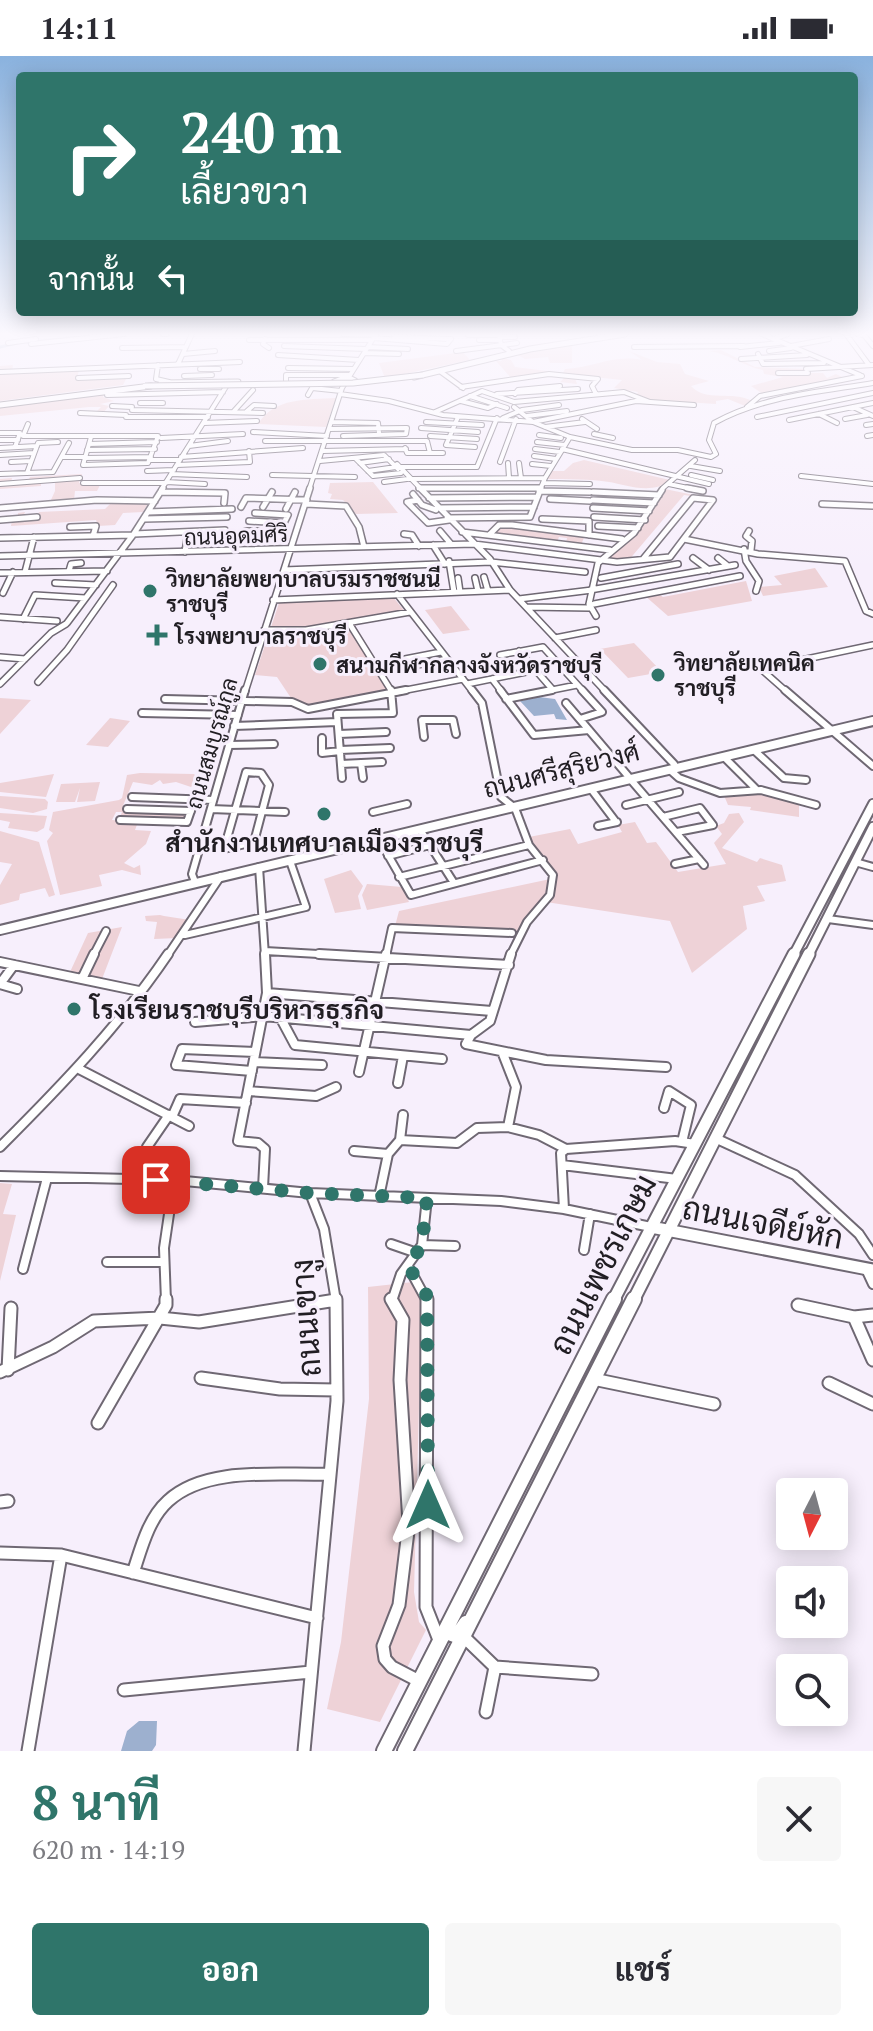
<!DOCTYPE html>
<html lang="th">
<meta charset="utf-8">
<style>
:root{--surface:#fff;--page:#f7f7f7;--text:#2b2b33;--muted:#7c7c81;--accent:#2f756a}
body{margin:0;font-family:"PT Serif",Sarabun,serif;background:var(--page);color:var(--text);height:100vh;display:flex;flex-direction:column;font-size:30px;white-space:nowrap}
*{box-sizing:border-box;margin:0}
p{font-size:26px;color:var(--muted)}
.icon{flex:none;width:44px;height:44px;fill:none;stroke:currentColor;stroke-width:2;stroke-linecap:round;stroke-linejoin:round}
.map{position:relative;height:1695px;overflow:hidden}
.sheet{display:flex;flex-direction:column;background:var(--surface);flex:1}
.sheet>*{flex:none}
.top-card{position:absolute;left:16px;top:16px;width:842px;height:244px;border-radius:8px;box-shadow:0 4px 20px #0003;background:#2f756a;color:#fff;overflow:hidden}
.needle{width:52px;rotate:186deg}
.controls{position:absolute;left:776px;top:1422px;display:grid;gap:16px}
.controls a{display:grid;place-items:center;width:72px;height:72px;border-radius:8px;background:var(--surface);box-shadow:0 4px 20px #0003;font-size:40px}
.pin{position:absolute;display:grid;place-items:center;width:68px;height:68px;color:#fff;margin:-34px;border-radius:16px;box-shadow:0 4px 12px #0006}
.me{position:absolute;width:88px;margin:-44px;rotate:0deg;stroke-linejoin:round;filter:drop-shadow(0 0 6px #0008)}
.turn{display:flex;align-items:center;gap:28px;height:168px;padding:0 32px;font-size:36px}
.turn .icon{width:104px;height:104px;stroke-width:2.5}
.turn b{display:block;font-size:56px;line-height:68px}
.then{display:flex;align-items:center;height:76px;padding:0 32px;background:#0003;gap:16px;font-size:30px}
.round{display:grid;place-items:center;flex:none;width:84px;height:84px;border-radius:8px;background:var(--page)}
.overview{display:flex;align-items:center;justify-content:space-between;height:136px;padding:0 32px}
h1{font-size:48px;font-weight:700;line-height:60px;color:var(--accent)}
.cta{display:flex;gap:16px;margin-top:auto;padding:16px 32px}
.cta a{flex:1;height:92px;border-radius:8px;background:var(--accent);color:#fff;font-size:32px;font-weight:700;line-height:92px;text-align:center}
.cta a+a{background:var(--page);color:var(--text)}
.status{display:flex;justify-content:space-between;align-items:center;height:56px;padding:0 40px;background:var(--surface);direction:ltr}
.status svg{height:22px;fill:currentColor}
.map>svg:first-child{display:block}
</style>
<div class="status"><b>14:11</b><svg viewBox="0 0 49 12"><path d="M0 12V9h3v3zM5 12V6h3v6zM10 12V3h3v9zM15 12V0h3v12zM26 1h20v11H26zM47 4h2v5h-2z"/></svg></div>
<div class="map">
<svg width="873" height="1695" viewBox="0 0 873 1695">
<rect width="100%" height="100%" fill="#f7effc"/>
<path fill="#eed2d7" d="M572 286V307H550L548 301 525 303 514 297Z
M721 294 755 311 804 313 807 317H823L827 322 836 318 846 323 763 338 751 330 783 321 764 318 763 314C743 310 729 298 709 295Z
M629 295 657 306 680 308 685 318 709 325 691 330C706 347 733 334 752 345L745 350 728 343 716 345V348L653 344 636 339 638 336 614 332 622 324 574 319 577 328 560 326 566 320 542 318 512 323 496 305H502L498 301 511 304 515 311 563 317 565 313C593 312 613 298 642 304Z
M463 296 470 304 385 322 379 307Z
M13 309 12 315 79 313 77 324 126 323 123 329 0 345V310Z
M99 336H106L103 341 114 345 100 348 109 350 102 358 96 356 101 351H89L0 360V350L98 340Z
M336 342 326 371 258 368C275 341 306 344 336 342Z
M584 404 670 424C653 440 623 428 609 426 590 423 567 423 546 423L551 415H564L573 407Z
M82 418 79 427 100 429 97 435H75L74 444 50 446 55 435V424L41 425V430L0 433V423L12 422 11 427H27L30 421Z
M373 426 398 457 356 458 343 444 330 443 332 438 328 437 330 427Z
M665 433 713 443 684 439 628 505 605 503 636 478Z
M149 446 143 456 123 457 115 469 98 470 96 464 11 470 12 464 18 463V457L25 456 23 462H37L39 456 105 453 111 447Z
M501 470 585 479 581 489 566 487 567 482 559 481 557 486 493 478Z
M815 512 828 531 763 540 759 531 782 529 774 520Z
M746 525 752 545 668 560 644 539 657 537 663 541Z
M393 541 407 558 354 568 395 634 308 650 302 645H293L277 621 255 619 280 544Z
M451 550 470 574 443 578 425 554Z
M634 587 662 616 628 622 600 593Z
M0 642 31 644 0 678Z
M110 662 130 665 108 691 86 689Z
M140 717 194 718 198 723 191 731 176 726 163 728 160 724 152 729 133 726 122 752 187 756 184 763 120 761 122 756H116L112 764 138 766 135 774 151 775 146 788 124 807 134 812 140 809 141 819 122 814 99 819 102 830 60 839 47 785 53 777 49 774 53 756 119 744 122 742 127 719Z
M54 718 46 741 0 736V727Z
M100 726 95 745 77 746 80 732 75 746H56L61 728Z
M756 733 799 747V761L750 754 751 751 728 749 723 737Z
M0 740 45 743 48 746 47 753 33 757 0 752Z
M0 757 47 760 44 772 37 776 8 772 10 766 0 764Z
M739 757 744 766 722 792 757 806 760 802 782 809 786 825 757 830 765 845 743 850 747 873 692 917 670 865 546 846 520 877 395 870 399 855 555 822 529 781 570 773 578 788 622 776 618 769 635 766 647 787 656 786 678 816 726 808 714 787 722 778 716 770 724 767 729 758Z
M0 775 39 786 55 839 49 841 45 832 20 838 19 844 0 849V829L12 808 0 806Z
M351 814 363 830 358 840 361 853 335 857 324 823Z
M367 828 402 831 409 846 367 854 362 839Z
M160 859 164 860 190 864 177 882 154 883 157 866 146 865 145 860Z
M122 871 102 923 70 916 88 877Z
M0 1127 12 1128 3 1158 16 1159 0 1225Z
M413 1226 422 1241 414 1536 419 1566 426 1574 380 1666 327 1653 341 1586 369 1343 368 1231Z"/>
<path fill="#9db0cf" d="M539 641 555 643 567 664 556 663 554 658 534 660 520 645Z
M139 1665H157L156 1689 152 1695H121L127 1675Z"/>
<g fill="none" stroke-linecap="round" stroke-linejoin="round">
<path stroke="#9db0cf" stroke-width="3" d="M27 286 81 281
M0 291 17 287"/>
<defs>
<path id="minor-far4" d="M163 278H167
M343 278 376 279
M762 278 860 319
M846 278 869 309
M857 278 864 279 873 290
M468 279H499L501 289 509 295
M394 281 451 283
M500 281H515
M374 282 447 288 451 283
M265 283 263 288 269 292
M773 283 788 278
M249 284H372
M479 284H497
M8 287 36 283
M31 288 124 278
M284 290 366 293
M791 290 829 283
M368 291 408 293
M634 291 743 290
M740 291 779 287
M122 292 186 291
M456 295 517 287
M769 295 791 292
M364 297 399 298
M183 298 215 295
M758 298 763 308 824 307
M278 299 359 304
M741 303 807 299
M178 308 192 278
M158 309 156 323 169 326
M288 312 353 313
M200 313H219
M806 313 873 309
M0 316 240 306
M441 316 463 332
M778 317H808
M184 320 212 319
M78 322 129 320
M286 326V319H349
M461 331 549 318 598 323 592 330 596 338
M340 338 389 345 443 359 533 366 570 381 632 394H678L711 401 716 398 709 384 714 367C763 340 819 336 873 327
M497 338 578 333
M515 338 518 334 560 330
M107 339 223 336
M308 339 312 332 341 335
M470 340 507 352
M461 345 488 352 497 348
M140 347H163
M112 350 132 351
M514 351 533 366 636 345 694 349
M747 351 760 340 862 320
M853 351 873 360
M132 354 263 357
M234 355 253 334
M247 355 254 349 274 350
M435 356 482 335 514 346 624 336 650 346
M80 357 126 359
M819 358 837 367
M527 360 567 355
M126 361H208
M458 361 446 389 475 391
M757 361 873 337
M503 362 522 354 559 349
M582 363 597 373
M845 363 867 359
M789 364 873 347
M331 366 378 367 379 377
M426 366 482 369
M204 367 257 365
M28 368 23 380H158L148 407 83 409 91 381
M866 369 873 368
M545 371 585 366
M421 372 478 376
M329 373 407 372 406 378 343 380
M253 376 327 380
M0 377H20L15 391
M594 378 613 382
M539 379 561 382
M430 380 477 383
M867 380 873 379
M161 382 243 378
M0 384H18
M265 385H427L430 397
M537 386 565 389
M89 388 157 386
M189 390 228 385
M0 392 37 390
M405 392 407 397H443
M535 393 560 396
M562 393 709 428
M87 394 155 393
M323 395 406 393
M0 399 34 397
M534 400 556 403
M63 401H85
M181 401 303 392
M85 402 151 401
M356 403 373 420 401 417
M149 404H180
M320 405 384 399 398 413
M11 406 31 405
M500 406 516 363
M360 407 389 403
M508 407 509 422
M519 407 521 422
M397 408 422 434
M532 408 551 410
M177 409 250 406 249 395
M691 410 720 415
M400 411H477L497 362
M147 415 174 414
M368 415 396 411
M27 417 38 387 58 386
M0 418 53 416 69 387
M171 418 247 421
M272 419 355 421
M691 419 713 424
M801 420 873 428
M410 423 545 422 570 381
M166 426 205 428
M384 426 407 423
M83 427H166
M543 427 590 428
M0 428 80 422
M669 428 697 434
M419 432H541
M663 432 695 404
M161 434 229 326
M309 434 342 332 376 278
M540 434 545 422"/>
<path id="minor-far3" d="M419 432H541
M420 432 490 503 510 534 606 636
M687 432 703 435
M539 435 590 436
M161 436 225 437 224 447
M593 436 659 439
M413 438 422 449 436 454
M429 442 537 441
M550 443 590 445
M418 444 407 446 428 467 449 464
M593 444 654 447
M306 448 346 450 359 471 364 491
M822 448 873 450
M241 451 246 442 307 444
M263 451 272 436
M0 452 97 444 155 445
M438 452 534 451
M593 452 649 455
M286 453 295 436
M148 456 232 453
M594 461 645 464
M447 462 530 461 541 432
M144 463 227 461
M542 463 589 465V479
M0 464 37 461
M249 465 284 467 288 459 255 457
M598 470 638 472
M70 471 96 470 93 480
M246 475H263
M440 475 451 488
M749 475 746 480 752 485 751 494
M462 476 610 494
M134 478 225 474
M404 478 412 479 419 490
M490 478 499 469H512L622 483
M0 482 133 479
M684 483 758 498 845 505 866 555 873 558
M433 489 445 508
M744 493 746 505 759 525 756 535
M185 496 188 476
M0 500 474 488 617 506 670 501 713 444 693 442 643 503
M693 502 709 514
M718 502 728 510
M449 505 454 536
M284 514 491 506 585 516
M69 515 71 508 81 507
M25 516 34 481
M0 517 107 515
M484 521 488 535
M458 522 460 536
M475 522 478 535
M601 522 678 508
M55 527 96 529
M590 534 735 509
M3 537 13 516
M397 538 473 636
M519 543 592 534
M273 544 510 534
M594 548 740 520
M527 551 590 552
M596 560 589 548 598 507 634 477 662 434
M0 561 57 565
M23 563 35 539 85 542
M67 567 133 479 163 432
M349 567 392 636
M264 574H306L410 556
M555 582 596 574
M519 595 553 634
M500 599 543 591 584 636
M0 601 25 603
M405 603 441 596
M417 609 447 603
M759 613 873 589
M761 613 787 636
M492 623 502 636
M38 626 67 594 113 529
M0 628 51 577 66 568
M467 628 536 614
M245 636 310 432
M396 636 463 623
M542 636 577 629"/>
<path id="minor-far2" d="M472 634 482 647 501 741 515 752 529 789 553 819 550 839 527 866 510 900
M500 634 534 679 589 674
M604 634 674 708
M785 634 873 710
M165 643 292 646 308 653 406 634
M506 643 552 634
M566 647 628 720
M142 657 238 659
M580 663 602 656 582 634
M234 670 337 666
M339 678 386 676
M424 681 422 664H453L456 678
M322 682V697L340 695
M229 689 274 688
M340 694 390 692
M754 694 784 722 806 724
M724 701 756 733
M361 707 363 722
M341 708 382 706
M670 714 679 722 720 737 761 734 816 749
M246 716 261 717 269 729 254 786 224 793Z
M342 722 337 658 393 657 391 634
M631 724 704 809
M591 733 616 766
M132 741 213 744
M626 749 679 736
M127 753 191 755
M211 753 285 756
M373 756 407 748
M663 761 700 752 713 769 677 776
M120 764 187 766 195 743
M598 770 617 766
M421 775 454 827
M380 785 411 839 543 804
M388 800 430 789
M855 806 873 811
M675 808 699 803
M259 811 265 900
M399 821 529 789
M195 826 192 818 245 634
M828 863 873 869
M185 879 306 851 290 805
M265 895 354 900
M93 900 106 875
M167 900 221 820
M386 900 392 872 512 877"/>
<path id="minor-far1" d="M319 898 509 909
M511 898 490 965 471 979 466 988 546 1004 666 1011
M0 906 139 935
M14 909 0 928 17 933
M82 923 94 898
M267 937 492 955
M280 961 295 989 442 1003
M195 966 263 960 471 979
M503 998 516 1031 508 1071
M254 1006 322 1009
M77 1012 189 1070
M252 1015 176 1009 182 993 255 996
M359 1016 386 898
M398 1027 403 1000
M248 1035 316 1040 336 1031
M664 1052 669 1035 691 1049 682 1086
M172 1061 180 1043 246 1047
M715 1082 795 1119 859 1178 873 1199
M400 1084 457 1087 477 1072 508 1071 539 1079 566 1093
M0 1091C60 1031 120 969 168 898
M147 1091 169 1059
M354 1095 388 1098
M562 1109 677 1123
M0 1120 174 1124 310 1137 501 1145 564 1153 651 1171
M263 1132 265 1093 258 1087 238 1085 267 937 265 898
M310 1137 324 1173 336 1245
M379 1141 388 1098 400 1084 403 1059
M564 1153 561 1097 566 1093 675 1085 695 1088
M391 1188 417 1197
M422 1189 455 1190
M584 1194 590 1158
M107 1206H164
M408 1210 427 1245
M23 1213 47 1122
M866 1213 873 1228
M166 1245 164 1192 174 1124
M329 1245 336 1244
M392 1245 401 1218 422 1189 427 1142"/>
<path id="minor" d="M391 1243 403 1264 400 1324 409 1467 399 1549 383 1590 385 1603 392 1611 419 1625
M427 1243 426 1551 439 1584
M798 1249 854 1261 873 1259
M854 1261 873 1304
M8 1314 11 1252
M0 1316 53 1291 94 1265 160 1262 199 1266 336 1244
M201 1322 280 1333 336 1334
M593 1323 714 1348
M829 1327 873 1348
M98 1367 166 1249V1243
M0 1446 8 1445
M0 1497 61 1499 317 1562
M133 1517C141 1493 148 1463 168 1445 207 1409 281 1420 330 1418
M465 1582 495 1611 592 1618
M124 1634 311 1616
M486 1656 495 1611
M28 1695 61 1499
M304 1695 337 1345 336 1243"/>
<path id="major-far3" d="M414 321 530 293 625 278
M334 326 347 321 355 325
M161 327 238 326
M0 349 151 330"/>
<path id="major-far2" d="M0 874 873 665
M793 900 873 748
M808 900 873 771"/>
<path id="major-far1" d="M651 1171 873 1214
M613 1245 794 898
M633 1245 809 898"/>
<path id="major" d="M446 1576 457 1580 466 1567
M384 1695 614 1243
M405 1695 634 1243"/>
</defs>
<use href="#minor-far4" stroke="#6f6873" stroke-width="6"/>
<use href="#minor-far3" stroke="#6f6873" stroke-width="8"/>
<use href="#minor-far2" stroke="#6f6873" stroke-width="10"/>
<use href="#minor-far1" stroke="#6f6873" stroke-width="12"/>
<use href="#minor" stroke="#6f6873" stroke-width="15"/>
<use href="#major-far3" stroke="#6f6873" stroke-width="7"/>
<use href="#major-far2" stroke="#6f6873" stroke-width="12"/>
<use href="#major-far1" stroke="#6f6873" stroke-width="15"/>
<use href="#major" stroke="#6f6873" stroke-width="18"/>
<use href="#minor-far4" stroke="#fff" stroke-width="4"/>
<use href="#minor-far3" stroke="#fff" stroke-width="5"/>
<use href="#minor-far2" stroke="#fff" stroke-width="6"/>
<use href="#minor-far1" stroke="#fff" stroke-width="8"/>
<use href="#minor" stroke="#fff" stroke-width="11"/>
<use href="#major-far3" stroke="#fff" stroke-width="5"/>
<use href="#major-far2" stroke="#fff" stroke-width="8"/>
<use href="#major-far1" stroke="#fff" stroke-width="11"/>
<use href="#major" stroke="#fff" stroke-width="14"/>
<defs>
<path id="major-bridge" d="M145 330 353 327 423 319"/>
</defs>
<use href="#major-bridge" stroke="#6f6873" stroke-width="7" stroke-linecap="butt"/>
<use href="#major-bridge" stroke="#fff" stroke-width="5"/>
</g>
<linearGradient id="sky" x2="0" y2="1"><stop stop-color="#8ab2de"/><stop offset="0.54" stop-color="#fbf8fe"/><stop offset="1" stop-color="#fbf8fe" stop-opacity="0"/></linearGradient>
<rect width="873" height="515" fill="url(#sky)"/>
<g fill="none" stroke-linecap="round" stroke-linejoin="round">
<path stroke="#2f756a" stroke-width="14" stroke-dasharray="0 25.2" d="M156 1124 310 1137 427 1142 422 1189 408 1210 427 1240 428 1449"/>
</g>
<g fill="#2f756a" stroke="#f7effc" stroke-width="3">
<circle cx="150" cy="535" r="8"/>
<path d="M153 567h8v8h8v8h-8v8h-8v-8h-8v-8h8z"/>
<circle cx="320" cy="608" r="8"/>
<circle cx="658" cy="619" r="8"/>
<circle cx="324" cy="758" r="8"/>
<circle cx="74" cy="953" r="8"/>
</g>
<g text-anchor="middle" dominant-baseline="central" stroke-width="6" stroke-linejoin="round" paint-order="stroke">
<g font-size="22" fill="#211e23" stroke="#f7effc">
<text transform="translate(236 479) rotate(-2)">ถนนอุดมศิริ</text>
<text transform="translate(211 687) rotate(-74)">ถนนสมบูรณ์กูล</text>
</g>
<g font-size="22" font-weight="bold" fill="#211e23" stroke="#f7effc" text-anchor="start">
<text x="166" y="522">วิทยาลัยพยาบาลบรมราชชนนี<tspan x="166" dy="25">ราชบุรี</tspan></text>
<text x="175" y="579">โรงพยาบาลราชบุรี</text>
<text x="674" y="606">วิทยาลัยเทคนิค<tspan x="674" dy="25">ราชบุรี</tspan></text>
<text x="336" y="608">สนามกีฬากลางจังหวัดราชบุรี</text>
</g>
<g font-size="26" fill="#211e23" stroke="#f7effc">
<text transform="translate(561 713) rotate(-14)">ถนนศรีสุริยวงศ์</text>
</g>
<g font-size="26" font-weight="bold" fill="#211e23" stroke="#f7effc">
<text x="324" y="786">สำนักงานเทศบาลเมืองราชบุรี</text>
<text x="90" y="953" text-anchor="start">โรงเรียนราชบุรีบริหารธุรกิจ</text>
</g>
<g font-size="32" fill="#211e23" stroke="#f7effc">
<text transform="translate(763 1166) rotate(11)">ถนนเจดีย์หัก</text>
<text transform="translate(602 1208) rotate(-63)">ถนนเพชรเกษม</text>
<text transform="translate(305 1262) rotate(-94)">ถนนเขางู</text>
</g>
</g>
</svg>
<div class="controls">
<a><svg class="needle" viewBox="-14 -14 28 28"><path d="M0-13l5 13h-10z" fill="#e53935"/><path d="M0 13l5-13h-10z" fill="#7c7c81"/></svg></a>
<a><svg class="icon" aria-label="sound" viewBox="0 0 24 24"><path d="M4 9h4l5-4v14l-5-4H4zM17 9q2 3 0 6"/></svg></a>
<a><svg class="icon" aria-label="search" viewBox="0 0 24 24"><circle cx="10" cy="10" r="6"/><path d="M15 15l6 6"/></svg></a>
</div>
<div class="pin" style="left:156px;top:1124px;background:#d93025"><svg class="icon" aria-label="arrive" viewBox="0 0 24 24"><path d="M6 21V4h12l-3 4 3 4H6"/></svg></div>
<svg class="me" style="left:428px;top:1449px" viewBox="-20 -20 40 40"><path d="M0-17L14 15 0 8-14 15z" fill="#2f756a" stroke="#fff" stroke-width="4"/></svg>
<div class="top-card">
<div class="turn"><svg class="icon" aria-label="right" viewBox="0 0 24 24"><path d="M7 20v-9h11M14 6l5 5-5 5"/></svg><div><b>240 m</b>เลี้ยวขวา</div></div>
<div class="then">จากนั้น<svg class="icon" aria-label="left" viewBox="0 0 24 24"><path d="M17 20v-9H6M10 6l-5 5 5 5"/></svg></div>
</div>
</div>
<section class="sheet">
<div class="overview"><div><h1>8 นาที</h1><p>620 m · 14:19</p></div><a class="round"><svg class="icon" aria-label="close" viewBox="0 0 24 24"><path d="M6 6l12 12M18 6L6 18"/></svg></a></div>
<div class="cta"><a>ออก</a><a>แชร์</a></div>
</section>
